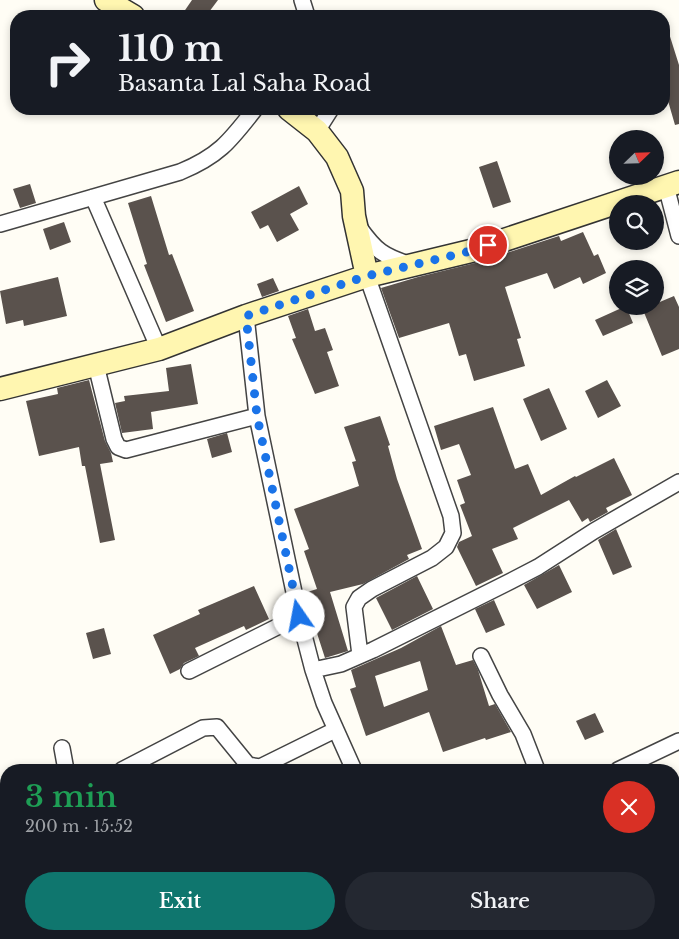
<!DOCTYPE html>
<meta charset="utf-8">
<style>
:root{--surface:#171b24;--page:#242831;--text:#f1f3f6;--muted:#9ea1a6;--accent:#0f766e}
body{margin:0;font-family:"Libre Baskerville",serif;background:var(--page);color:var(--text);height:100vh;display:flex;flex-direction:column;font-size:19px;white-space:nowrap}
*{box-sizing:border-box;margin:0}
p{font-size:16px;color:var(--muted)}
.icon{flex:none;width:28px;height:28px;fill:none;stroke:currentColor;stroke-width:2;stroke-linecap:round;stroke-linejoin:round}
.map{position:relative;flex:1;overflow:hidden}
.sheet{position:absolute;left:0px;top:764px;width:680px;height:176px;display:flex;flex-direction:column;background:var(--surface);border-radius:20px 20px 0 0;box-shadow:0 2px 8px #0003}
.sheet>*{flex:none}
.top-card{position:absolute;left:10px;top:10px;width:660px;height:105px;border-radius:20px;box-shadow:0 2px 8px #0003;background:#171b24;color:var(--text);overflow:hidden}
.needle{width:32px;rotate:67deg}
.buttons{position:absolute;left:609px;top:130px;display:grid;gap:10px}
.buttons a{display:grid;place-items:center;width:55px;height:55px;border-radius:50%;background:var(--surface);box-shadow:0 2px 8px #0003;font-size:25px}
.pin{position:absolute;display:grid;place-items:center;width:42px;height:42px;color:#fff;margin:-21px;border:2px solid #fff;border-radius:50%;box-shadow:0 1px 5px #0007}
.me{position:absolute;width:55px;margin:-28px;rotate:348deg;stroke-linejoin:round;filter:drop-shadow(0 0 4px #0008)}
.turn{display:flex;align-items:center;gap:18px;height:105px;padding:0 25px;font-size:22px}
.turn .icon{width:65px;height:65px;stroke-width:2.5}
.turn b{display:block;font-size:35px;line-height:42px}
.round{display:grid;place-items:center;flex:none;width:52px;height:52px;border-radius:26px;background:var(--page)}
.head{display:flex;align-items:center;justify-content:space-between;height:85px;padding:0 25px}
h1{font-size:30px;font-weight:600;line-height:38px;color:#1e9e55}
.primary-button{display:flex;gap:10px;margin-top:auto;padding:10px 25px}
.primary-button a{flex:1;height:58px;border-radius:30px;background:var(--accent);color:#fff;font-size:20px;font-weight:600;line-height:58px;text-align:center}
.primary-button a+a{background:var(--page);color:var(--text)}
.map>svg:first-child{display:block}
</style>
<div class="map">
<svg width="679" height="939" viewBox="0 0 679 939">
<rect width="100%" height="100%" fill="#fffdf5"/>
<path fill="#5a524d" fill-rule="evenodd" d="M192 0H218L206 16H181Z
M667 27 679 65V124L675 125 664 87V28Z
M497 161 511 202 493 208 479 167Z
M30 184 36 203 20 208 13 189Z
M299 186 308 204 290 214 299 230 277 242 268 225 260 229 251 212Z
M151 196 169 255 172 254 194 311 166 322 144 265 147 264 128 203Z
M64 222 71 242 50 250 43 229Z
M583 232 594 256 598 254 606 273 583 284 580 277 554 289 547 273 505 287 521 338 517 339 525 366 474 381 466 354 459 356 449 323 399 338 381 288 418 277 475 263 559 236 561 241Z
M58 277 67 316 24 326 23 320 6 324 0 291Z
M273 278 279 291 262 297 257 284Z
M674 296 679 307V349L662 356 643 310 655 306V304Z
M626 306 633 323 603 336 595 320Z
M308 309 315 331 325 328 333 350 327 352 339 386 315 394 292 339 296 338 288 316Z
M191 364 198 404 151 412 153 429 122 433 115 403 125 401 124 396 169 391 166 368Z
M89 380 105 441 111 453 113 462 100 464 115 540 100 543 85 466H82L79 447 39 456 26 401 58 394 57 388Z
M607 380 621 406 598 418 585 391Z
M549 388 567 429 541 441 523 399Z
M493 407 515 469 528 464 541 495 575 476 576 477 614 458 632 495 606 508 608 512 590 522 588 518 582 522 569 500 513 528 518 539 492 549 503 573 476 586 457 547 459 542 472 536 460 505 465 503 457 480 471 475 459 444 441 450 434 426Z
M380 416 390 445 388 446 397 479 422 549 407 555 409 559 363 584 330 592 348 651 325 658 304 593 317 589 304 551 309 549 294 509 359 486 352 462 356 461 344 427Z
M227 433 232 452 212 458 207 439Z
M616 529 632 567 613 575 598 540Z
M559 565 572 592 537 609 524 585Z
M417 576 433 609 392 630 376 598Z
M254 586 269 619 246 630 244 626 195 648 199 656 184 663 180 669 170 674 153 635 200 614 198 610Z
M494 600 505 625 486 633 475 609Z
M441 626 456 665 473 660 478 670 489 706 495 704 511 732 486 740 485 738 443 752 429 712 366 736 350 689 356 687 351 670 401 648ZM420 661 428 690 384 707 375 676Z
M104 628 111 654 93 659 86 633Z
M595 713 604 732 585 740 576 721Z"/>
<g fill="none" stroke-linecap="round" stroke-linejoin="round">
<defs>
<path id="street" d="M302 0 307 16
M317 131 331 109
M666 186 679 236
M93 197 159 349
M0 224 180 172C219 156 230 141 255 109
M359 227C376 251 383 256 411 265
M246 316 257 416 299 616 313 670 324 703 354 770
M96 365 114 439 118 447 126 450 257 416
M360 655 354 607 359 598 372 589 432 558 446 547 453 533 451 516 367 276
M481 656 500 695 523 734 537 770
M313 670 341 664 373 650 511 581 538 567 594 531 679 482
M189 671 299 616
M62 748 66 770
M122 770 203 728 217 727 248 765 260 767 335 730
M618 770 679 741
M674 885 679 882
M91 934V939
M415 934 428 939
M435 939 458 934"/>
<path id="secondary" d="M106 0 133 16
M289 109 317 131 337 157 352 191 354 216 367 276
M0 389 159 349 246 316 367 276 471 251 679 182"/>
</defs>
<use href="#street" stroke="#444" stroke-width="18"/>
<use href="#secondary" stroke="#333" stroke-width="25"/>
<use href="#street" stroke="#fff" stroke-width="15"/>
<use href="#secondary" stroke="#fff6b0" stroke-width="22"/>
</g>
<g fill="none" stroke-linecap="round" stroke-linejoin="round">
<path stroke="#1a73e8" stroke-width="9" stroke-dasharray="0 16.2" d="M299 616 257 416 246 316 367 276 471 251 488 245"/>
</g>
</svg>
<div class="buttons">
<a><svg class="needle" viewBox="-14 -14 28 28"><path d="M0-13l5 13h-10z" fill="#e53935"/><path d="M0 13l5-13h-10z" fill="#9ea1a6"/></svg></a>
<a><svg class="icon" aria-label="search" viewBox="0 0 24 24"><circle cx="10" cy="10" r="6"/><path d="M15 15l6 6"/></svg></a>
<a><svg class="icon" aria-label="layers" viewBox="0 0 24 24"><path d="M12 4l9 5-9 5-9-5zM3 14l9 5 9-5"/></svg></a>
</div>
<div class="pin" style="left:488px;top:245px;background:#d93025"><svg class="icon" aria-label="arrive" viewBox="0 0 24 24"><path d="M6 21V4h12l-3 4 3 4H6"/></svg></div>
<svg class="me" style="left:299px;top:616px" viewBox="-20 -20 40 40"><circle r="19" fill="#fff"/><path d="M0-13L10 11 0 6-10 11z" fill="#1a73e8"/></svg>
<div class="top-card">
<div class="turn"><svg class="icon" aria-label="right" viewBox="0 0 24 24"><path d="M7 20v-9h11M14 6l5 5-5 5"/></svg><div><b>110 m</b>Basanta Lal Saha Road</div></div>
</div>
<section class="sheet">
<div class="head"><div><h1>3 min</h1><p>200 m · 15:52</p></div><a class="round" style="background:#d93025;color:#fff"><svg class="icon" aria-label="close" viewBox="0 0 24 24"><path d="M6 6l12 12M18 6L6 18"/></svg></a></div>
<div class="primary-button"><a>Exit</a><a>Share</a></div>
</section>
</div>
